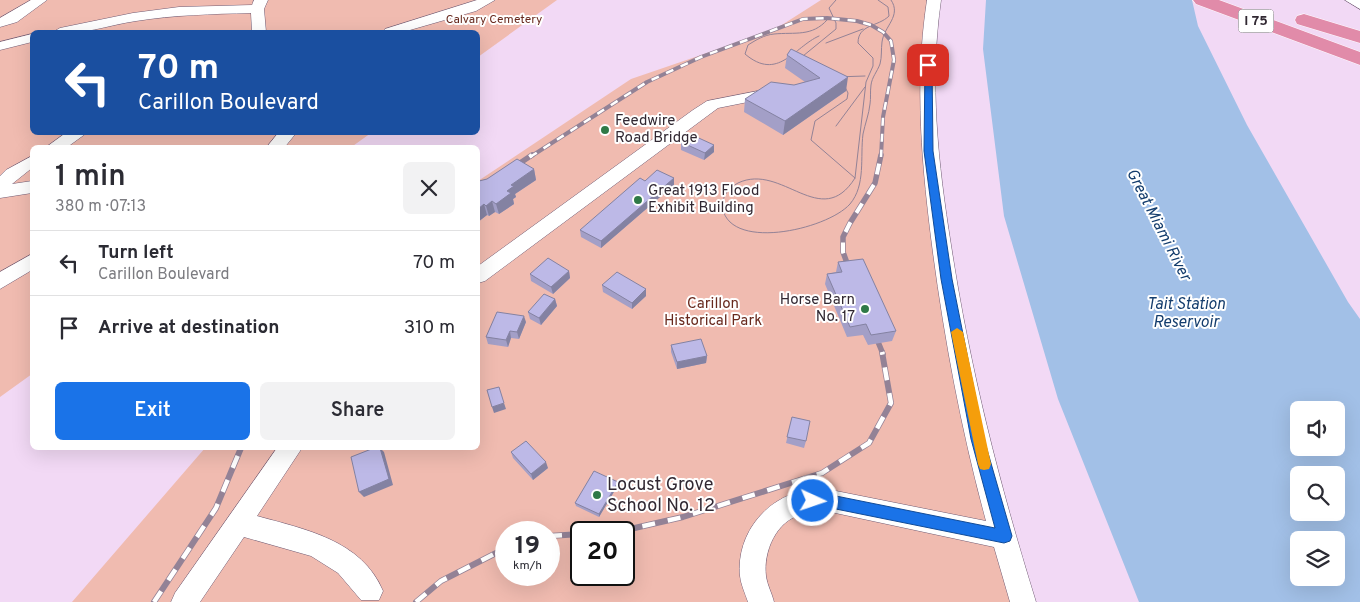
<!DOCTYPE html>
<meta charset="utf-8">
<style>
:root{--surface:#fff;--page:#f2f2f3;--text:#2b2b33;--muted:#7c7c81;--line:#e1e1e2;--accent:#1a73e8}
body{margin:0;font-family:Overpass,sans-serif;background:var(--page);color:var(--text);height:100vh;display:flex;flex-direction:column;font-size:19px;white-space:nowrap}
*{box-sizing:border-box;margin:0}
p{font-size:16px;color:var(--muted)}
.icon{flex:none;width:28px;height:28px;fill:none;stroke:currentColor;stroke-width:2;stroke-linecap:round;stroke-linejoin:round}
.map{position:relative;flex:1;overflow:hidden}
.sheet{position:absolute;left:30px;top:145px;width:450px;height:305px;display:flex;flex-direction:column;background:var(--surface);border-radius:8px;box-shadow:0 5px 20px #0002}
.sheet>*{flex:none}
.guide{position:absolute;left:30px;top:30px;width:450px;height:105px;border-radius:8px;box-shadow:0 5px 20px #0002;background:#1a4fa0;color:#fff;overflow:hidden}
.fabs{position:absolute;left:1290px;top:401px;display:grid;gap:10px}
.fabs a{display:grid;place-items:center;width:55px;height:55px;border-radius:8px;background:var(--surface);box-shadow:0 5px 20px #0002;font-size:25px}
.speed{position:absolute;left:495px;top:521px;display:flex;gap:10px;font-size:25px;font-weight:700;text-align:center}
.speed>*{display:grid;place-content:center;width:65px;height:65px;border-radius:50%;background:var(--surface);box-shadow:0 5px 20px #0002;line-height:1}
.speed small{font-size:12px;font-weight:400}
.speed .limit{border:2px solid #111;border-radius:8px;background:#fff;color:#111}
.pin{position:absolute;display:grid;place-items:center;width:42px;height:42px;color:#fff;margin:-21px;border-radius:10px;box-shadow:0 2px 8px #0006}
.me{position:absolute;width:55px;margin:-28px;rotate:93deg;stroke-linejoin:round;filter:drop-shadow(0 0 4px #0008)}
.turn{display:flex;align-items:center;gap:18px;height:105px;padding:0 25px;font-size:22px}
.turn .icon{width:65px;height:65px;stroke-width:2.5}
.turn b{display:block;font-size:35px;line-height:42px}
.round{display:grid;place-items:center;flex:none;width:52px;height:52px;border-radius:8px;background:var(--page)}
.headline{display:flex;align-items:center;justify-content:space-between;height:85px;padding:0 25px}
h1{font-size:30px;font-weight:600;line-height:38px}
.primary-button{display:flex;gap:10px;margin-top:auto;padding:10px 25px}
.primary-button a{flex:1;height:58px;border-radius:8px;background:var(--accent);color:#fff;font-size:20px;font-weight:600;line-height:58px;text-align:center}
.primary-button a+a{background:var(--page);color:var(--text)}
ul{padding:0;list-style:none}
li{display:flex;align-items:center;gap:15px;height:65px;padding:0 25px;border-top:1px solid var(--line)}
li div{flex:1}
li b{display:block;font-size:19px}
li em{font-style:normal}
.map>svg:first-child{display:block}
</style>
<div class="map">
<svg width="1360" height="602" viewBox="0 0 1360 602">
<rect width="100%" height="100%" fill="#f2d9f5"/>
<path fill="#f0bbb0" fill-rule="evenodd" d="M0 0H557L478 57V32H32V132L371 133 350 148H32V374L0 397Z
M821 0H934L933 190 1023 602H72L205 448H478V181L631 79 774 30ZM506 532H549V575H506ZM581 532H624V575H581Z"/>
<path fill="#a2c0e7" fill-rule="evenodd" d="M986 0H1192L1198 26 1247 125 1348 302 1360 319V602H1139L1058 399 1004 216 983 49ZM1299 410H1336V448H1299ZM1299 475H1336V512H1299ZM1299 540H1336V578H1299Z"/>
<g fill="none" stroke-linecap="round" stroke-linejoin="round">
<defs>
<path id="minor" d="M31 0H47L17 22 0 27V18Z
M254 0H268L264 9 266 32H252L251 13C212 14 174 15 136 21 108 25 81 36 53 32L60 28 133 13 179 7 252 5Z
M477 0H495L476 11 403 32H383L385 29Z
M927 0H941C929 83 938 163 951 245 970 369 999 483 1036 602H1010L994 547 826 511C818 512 810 512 803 514 776 520 763 552 766 576 767 585 772 593 774 602H748C745 593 741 585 740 576 736 536 764 499 803 491 810 489 818 489 826 489L986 521C962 433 945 343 933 253 922 168 914 85 927 0Z
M1345 0H1360V9Z
M32 34V42L0 50V42Z
M758 91 763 93 766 96 763 99 718 108 485 281 478 283V266L693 110 707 101Z
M67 132H88L66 148H45Z
M279 132H297L284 148H266Z
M32 156V168L12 184 32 181V193L0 198V176L6 170Z
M32 254V270L0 289V272Z
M277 448H302L257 516C304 529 362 540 383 591L379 600H361L338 573 311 556 244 537 200 602H171L175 593Z"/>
<path id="highway" d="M1193 0H1219L1360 52V65L1196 4Z
M1304 14 1360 31V43L1297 24 1295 20 1297 16Z"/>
</defs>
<use href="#minor" stroke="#715c74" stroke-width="1"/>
<use href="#highway" stroke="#fff" stroke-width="1"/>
<use href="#minor" fill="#fff" fill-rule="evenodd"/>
<use href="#highway" fill="#e18ba9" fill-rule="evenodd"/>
<path stroke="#938296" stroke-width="1" d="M878 0 888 7 889 16C878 27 858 24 858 43L873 58V66L866 82 855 178C821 232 782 162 738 183 729 188 724 194 722 204 725 253 827 230 850 204 866 185 860 157 863 134 865 124 869 114 870 104 871 98 870 92 871 85 872 77 877 72 880 64 882 57 881 49 882 42 884 26 902 16 891 0
M819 36C794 47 778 82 745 54L748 45C756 40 764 35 774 34 795 32 812 37 827 20
M826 43 863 29
M809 67 804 62 803 56 836 29V23L829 8 836 0
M836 77 865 76
M836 80 845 87 848 93 847 99 815 121 811 140 855 178
M836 126 865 87"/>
<defs>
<path id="rail-far2" d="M530 157 647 82 701 57 803 19 827 18 857 21 871 25 883 32 891 41 894 60 883 117 881 157"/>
<path id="rail-far1" d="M511 169 532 155
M851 274 843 252V237L850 223 875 183 881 155
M874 332 883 354"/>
<path id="rail" d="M617 532 683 517 822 473 869 443 891 403 882 352
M549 536 581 534
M154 602 216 508 241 448
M416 602 441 581 506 548"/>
</defs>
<use href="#rail-far2" stroke="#938296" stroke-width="4"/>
<use href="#rail-far1" stroke="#938296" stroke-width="5.5"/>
<use href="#rail" stroke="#938296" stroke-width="6"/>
<use href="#rail-far2" stroke="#fff" stroke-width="2.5" stroke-dasharray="8" stroke-linecap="butt"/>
<use href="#rail-far1" stroke="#fff" stroke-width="4" stroke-dasharray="11" stroke-linecap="butt"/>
<use href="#rail" stroke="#fff" stroke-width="4.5" stroke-dasharray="13" stroke-linecap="butt"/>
</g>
<path fill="#a39fc7" d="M787 55 846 91 783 135 744 112 745 99 805 82 785 68Z
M681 142 714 145V152L704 160 681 150Z
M534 169 536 180 515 194 516 197 513 199 514 204 499 214 495 212 489 216 487 215 478 222V183Z
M674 178V185L601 248 581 237 580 230 645 181Z
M838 262 896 331 892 341 868 345 863 335 847 337 825 284 827 274 836 272Z
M569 271 570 278 553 294 531 281 530 274Z
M602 285 646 296 632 309 603 292Z
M555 299 557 306 541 325 530 319 528 312Z
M526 322 519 339 511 338 508 347 488 344 486 337Z
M671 345 707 356 706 363 677 369 671 352Z
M792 417 806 441 804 448 786 443Z
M511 452 548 468 533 480 513 458Z
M618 482V485L599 517 576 506 575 503Z"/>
<path fill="#8482a2" d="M848 77 846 91 783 135 785 121Z
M714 145V152L704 160 705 153Z
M534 169 536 180 515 194 516 197 513 199 514 204 499 214 496 204 511 185Z
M674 178V185L601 248V241Z
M492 201 495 212 489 216 486 206Z
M484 204 487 215 478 222V209Z
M569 271 570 278 553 294 551 287Z
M646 289V296L632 309V303Z
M555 299 557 306 541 325 539 318Z
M524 316 526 322 519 339 517 332Z
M510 331 511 338 508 347 506 340Z
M707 356 706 363 677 369V362Z
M504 403 506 409 494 413 492 407Z
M380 448 384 452 393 485 364 497 359 492Z
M546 462 548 468 533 480 531 474Z
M618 482V485L599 517V514Z"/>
<path fill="#bdb9e7" stroke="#8482a2" d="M791 49 848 77 785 121 745 99 771 82 794 85 820 78 787 55Z
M690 134 714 145 705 153 681 142Z
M517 159 534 169 511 185 514 186 507 191 511 193 496 204 492 201 486 206 484 204 478 209V183L479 181 487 179Z
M657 170 674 178 601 241 580 230 640 178 645 181Z
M548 258 569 271 551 287 530 274Z
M863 259 896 331 871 335 866 324 850 327 827 274 842 272 838 262Z
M617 272 646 289 632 303 602 285Z
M544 294 555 299 539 318 528 312Z
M497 312 524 316 517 332 510 331 506 340 486 337Z
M701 339 707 356 677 362 671 345Z
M499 387 504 403 492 407 487 390Z
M792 417 810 421 806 441 787 437Z
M526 441 546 462 531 474 511 452Z
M374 448H380L389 479 359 492 351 457Z
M594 471 618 482 599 514 575 503Z"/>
<path fill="#1a73e8" stroke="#114b97" d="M925 63 932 65 933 151 952 279 984 439 1012 536 1010 541 1004 543 826 507 808 506 806 501 808 497 826 494 995 528 971 439 941 279 924 151Z"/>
<path fill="#f59e0b" d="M957 328 963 332 991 464 989 469 984 470 980 469 978 464 951 332Z"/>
<g fill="#2f7947" stroke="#fff" stroke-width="2">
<circle cx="605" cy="130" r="5"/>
<circle cx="638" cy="200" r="5"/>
<circle cx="865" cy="309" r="5"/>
<circle cx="597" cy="495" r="5"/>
</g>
<g text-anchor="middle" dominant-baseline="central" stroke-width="4" stroke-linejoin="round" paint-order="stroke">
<g font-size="12" fill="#68291d" stroke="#fff">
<text x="494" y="20">Calvary Cemetery</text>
</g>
<rect fill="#fff" stroke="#6f6870" stroke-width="1" x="1238.5" y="9.5" width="35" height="23" rx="4"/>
<g font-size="14" font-weight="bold" fill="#312832">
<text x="1256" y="21">I 75</text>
</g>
<g font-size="15" fill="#312832" stroke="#fff" text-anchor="start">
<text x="615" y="121">Feedwire<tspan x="615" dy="17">Road Bridge</tspan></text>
<text x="648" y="191">Great 1913 Flood<tspan x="648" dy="17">Exhibit Building</tspan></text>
<text x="855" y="300" text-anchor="end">Horse Barn<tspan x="855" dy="17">No. 17</tspan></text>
</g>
<g font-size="15" fill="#68291d" stroke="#fff">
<text x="713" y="304">Carillon<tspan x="713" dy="17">Historical Park</tspan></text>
</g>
<g font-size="16" font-style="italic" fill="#143d6d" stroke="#fff">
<text transform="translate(1158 225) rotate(63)">Great Miami River</text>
<text x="1186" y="305">Tait Station<tspan x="1186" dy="18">Reservoir</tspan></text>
</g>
<g font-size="18" fill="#312832" stroke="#fff" text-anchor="start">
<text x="607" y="485">Locust Grove<tspan x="607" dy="21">School No. 12</tspan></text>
</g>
</g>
</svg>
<div class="fabs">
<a><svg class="icon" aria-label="sound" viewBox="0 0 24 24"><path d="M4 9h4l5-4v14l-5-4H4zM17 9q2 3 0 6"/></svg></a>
<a><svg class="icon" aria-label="search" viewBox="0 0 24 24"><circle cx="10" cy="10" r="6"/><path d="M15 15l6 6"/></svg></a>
<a><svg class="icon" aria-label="layers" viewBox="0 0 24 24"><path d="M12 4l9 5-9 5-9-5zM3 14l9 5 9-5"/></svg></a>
</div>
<div class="speed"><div>19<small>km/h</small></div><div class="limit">20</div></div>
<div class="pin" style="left:928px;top:65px;background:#d93025"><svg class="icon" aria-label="arrive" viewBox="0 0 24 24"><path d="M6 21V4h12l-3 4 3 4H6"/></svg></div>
<svg class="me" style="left:813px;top:501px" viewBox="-20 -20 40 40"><circle r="17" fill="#1a73e8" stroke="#fff" stroke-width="3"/><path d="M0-11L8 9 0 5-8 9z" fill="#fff"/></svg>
<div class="guide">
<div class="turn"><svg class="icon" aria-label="left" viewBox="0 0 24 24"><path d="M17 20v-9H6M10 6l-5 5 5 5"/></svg><div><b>70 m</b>Carillon Boulevard</div></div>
</div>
<section class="sheet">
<div class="headline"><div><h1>1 min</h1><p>380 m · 07:13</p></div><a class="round"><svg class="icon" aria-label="close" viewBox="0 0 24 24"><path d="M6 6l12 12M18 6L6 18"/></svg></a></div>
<ul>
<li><svg class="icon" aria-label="left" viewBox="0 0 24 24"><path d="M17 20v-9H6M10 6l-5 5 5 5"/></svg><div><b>Turn left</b><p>Carillon Boulevard</p></div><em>70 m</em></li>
<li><svg class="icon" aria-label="arrive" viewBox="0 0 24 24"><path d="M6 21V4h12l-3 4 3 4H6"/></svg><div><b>Arrive at destination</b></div><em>310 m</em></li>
</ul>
<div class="primary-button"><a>Exit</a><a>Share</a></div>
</section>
</div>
